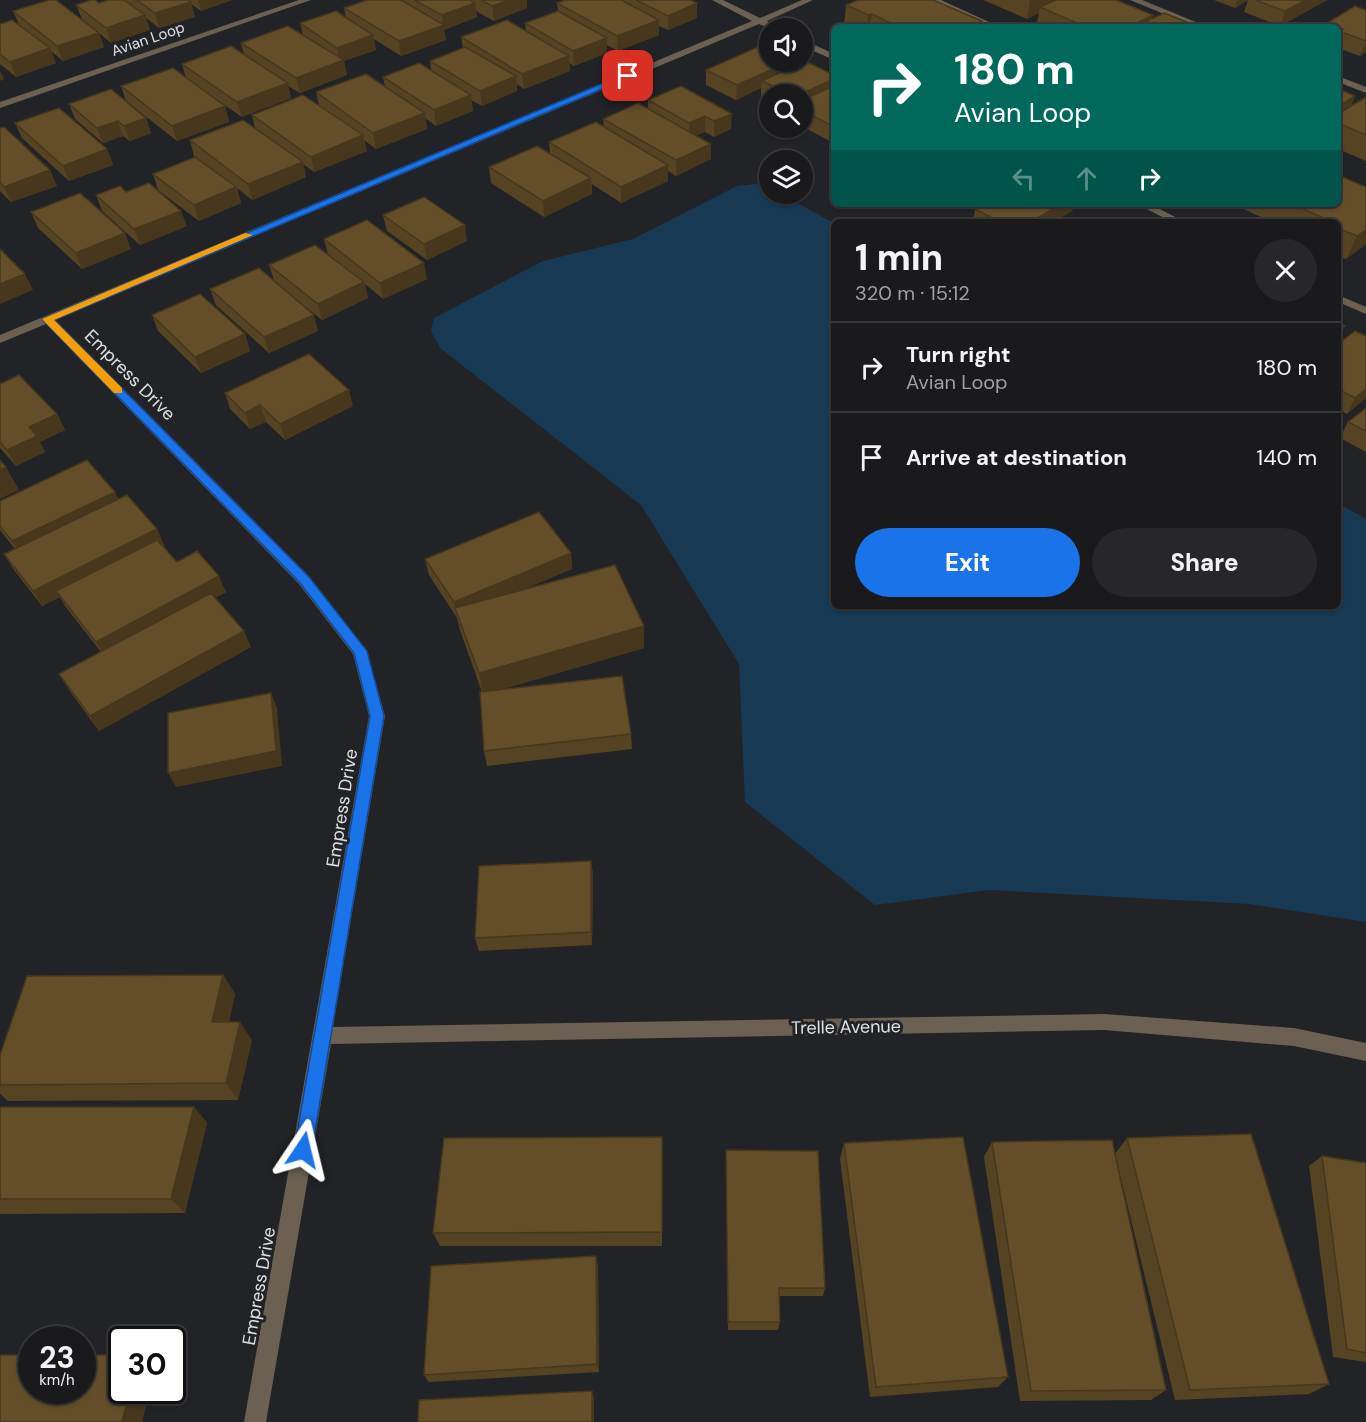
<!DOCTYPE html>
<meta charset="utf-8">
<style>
:root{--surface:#1a1a1d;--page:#27272a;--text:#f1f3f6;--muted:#9fa1a4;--line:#38383b;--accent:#1a73e8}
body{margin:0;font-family:"DM Sans",sans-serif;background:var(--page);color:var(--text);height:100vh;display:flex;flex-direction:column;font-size:22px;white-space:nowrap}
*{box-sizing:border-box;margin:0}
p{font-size:20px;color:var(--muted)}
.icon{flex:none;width:33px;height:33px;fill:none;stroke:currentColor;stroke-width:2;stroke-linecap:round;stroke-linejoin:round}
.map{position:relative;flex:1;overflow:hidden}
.side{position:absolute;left:831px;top:219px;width:510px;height:390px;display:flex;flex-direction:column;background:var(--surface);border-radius:9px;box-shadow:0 2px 4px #0004,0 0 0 2px var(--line)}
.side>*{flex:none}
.banner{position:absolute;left:831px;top:24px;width:510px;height:183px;border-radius:9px;box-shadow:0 2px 4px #0004,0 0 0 2px var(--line);background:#00695c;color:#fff;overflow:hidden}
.controls{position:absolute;left:759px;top:18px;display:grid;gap:12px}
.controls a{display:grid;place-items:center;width:54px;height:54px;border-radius:50%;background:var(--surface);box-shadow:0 2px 4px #0004,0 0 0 2px var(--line);font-size:30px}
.speed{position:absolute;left:18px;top:1326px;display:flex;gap:12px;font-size:30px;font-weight:700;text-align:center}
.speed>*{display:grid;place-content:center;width:78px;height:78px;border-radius:50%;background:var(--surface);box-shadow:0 2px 4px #0004,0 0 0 2px var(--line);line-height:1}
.speed small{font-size:15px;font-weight:400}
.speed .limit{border:3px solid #111;border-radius:9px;background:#fff;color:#111}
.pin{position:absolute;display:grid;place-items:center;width:51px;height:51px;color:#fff;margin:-26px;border-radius:12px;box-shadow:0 3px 9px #0006}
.me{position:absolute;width:66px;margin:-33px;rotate:10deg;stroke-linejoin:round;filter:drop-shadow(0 0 4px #0008)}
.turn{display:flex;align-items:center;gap:21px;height:126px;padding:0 24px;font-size:27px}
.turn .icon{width:78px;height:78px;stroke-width:2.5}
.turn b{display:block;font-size:42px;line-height:51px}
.lanes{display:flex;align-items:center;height:57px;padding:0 24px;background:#0003;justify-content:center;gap:30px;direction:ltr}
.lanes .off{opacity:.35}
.round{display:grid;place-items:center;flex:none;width:63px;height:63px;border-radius:32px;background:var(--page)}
.overview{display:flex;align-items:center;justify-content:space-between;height:102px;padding:0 24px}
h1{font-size:36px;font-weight:800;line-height:45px}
.action{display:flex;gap:12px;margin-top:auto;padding:12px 24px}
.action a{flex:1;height:69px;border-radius:36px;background:var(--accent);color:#fff;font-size:24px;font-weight:800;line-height:69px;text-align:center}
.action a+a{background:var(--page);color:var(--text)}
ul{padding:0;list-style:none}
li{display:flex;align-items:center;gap:18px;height:90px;padding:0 24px;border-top:2px solid var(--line)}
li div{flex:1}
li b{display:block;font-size:22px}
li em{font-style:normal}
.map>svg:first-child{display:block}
</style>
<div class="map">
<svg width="1366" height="1422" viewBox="0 0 1366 1422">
<rect width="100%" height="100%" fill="#222327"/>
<path fill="#173953" d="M756 184 769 187 770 194H780L834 223V606H1338V503L1366 519V922L1249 904 989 890 875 905 745 802 739 664 641 505 440 348 431 331 434 318 543 261 633 239 737 186Z"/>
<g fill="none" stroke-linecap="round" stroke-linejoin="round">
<path fill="#6b6051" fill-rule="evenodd" d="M299 0H311L0 108V102Z
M712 0H723L760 18 802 0H813L767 21 779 28 770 29 759 24 55 320 309 576 367 652 385 716 333 1027 1104 1014 1294 1028 1366 1043V1061L1294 1046 1104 1030 331 1044 266 1422H244L369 716 353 654 299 584 46 324 0 343V335L752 21Z
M930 0H941L1000 27H989Z
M1130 0H1142L1208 27H1196Z
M802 39 834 54V60L802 46Z
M1338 76 1366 87V93L1338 82Z
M1137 204H1150L1185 222H1172Z
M1338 295 1366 307V314L1338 302Z"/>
</g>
<path fill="#564323" d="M108 0H232L201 11 191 4 195 17 159 28 146 18 150 30 111 43 99 33 104 47 63 61 51 51 56 63 16 77 0 64V24L19 25 13 11 82 19 76 5 99 3Z
M367 0H527V8L494 21 476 11 477 17 444 30 446 40 401 56 374 39 376 50 344 61 347 75 300 93 288 86 291 98 242 117 211 96 225 106 229 122 177 141 126 101 121 86 186 78 182 64 244 55 241 43 303 35 300 23 346 18 344 8Z
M622 0H690L697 18 668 30 659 26V35L618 51 607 45V53L574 66 569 63 570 71 524 89 517 84V91L482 106 471 100 473 111 436 126 425 118 427 129 376 149 364 140 367 151 314 172 303 164 306 177 252 200 237 188 241 203 199 221 158 190 153 174 220 175 194 156 190 140 255 128 252 115 319 105 316 92 385 87 383 77 431 71 430 61 463 48 461 37 526 31 525 23 558 11 557 3Z
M983 0H1116L1153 15 1152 19 1199 27H1048L1037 22 1039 13 1027 19Z
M1214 0H1327L1280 26 1244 12 1248 0 1235 8Z
M846 5 982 21 981 27H846L844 26Z
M1366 10V52L1360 56 1338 48V27H1326L1327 23Z
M799 64 834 75 833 143 802 126V94H770V101L761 96V88L736 100 706 85V70Z
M681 86 731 129 714 137 705 132 696 135 711 144V159L676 176 668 171V181L621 203 592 184V194L544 217 491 183 489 167 550 153 549 142 604 127 603 119 648 109V100Z
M1338 89 1355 96 1351 106 1366 97V161L1338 149Z
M69 104 146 118 151 133 130 141 123 136 103 143 75 119Z
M15 123 107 149 113 165 69 181 22 138Z
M0 128 57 186 11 202 0 191Z
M1366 187V244L1346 259 1338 256V222H1272L1232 204H1338Z
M96 195 187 226 140 245 102 211Z
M985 204H1074L1072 211 1053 222H973L975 209Z
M31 212 131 249 82 269 38 228Z
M383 215 467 241 427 260 387 231Z
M324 239 427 279 383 299 365 284 368 298 322 320 286 291 318 331 269 353 216 305 210 289 274 280 269 265 328 254Z
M152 315 245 334 250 351 201 373 158 331Z
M1366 336V398L1347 414 1338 409V344Z
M0 384 57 414 65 430 40 442 45 452 16 466 0 448Z
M225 393 353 406 285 440 266 422 250 429 230 409Z
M1366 408V452L1340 438 1348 422Z
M119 499 157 529 164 545H163L177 562 226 592 215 598 251 647 99 731 69 690 59 674 101 652 65 606 60 597 42 606 14 570 4 554 15 549 0 530V501Z
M571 553 572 569 524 589 644 648 499 690 631 734 632 749 487 766 484 751 482 692 460 630 457 618 429 575 425 559Z
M591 861 593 875 592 945 479 951 475 938Z
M223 975 235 994 229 1022 252 1040 238 1100 8 1101 0 1094V1055Z
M0 1107H194L207 1123 185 1213 0 1214Z
M662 1137V1246H440L433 1233Z
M1127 1138 1329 1384 1309 1394 1175 1400 1115 1154Z
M992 1142 1166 1390 1151 1400 1020 1401 984 1157Z
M844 1143 1008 1377 998 1387 870 1397 840 1159Z
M726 1150 825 1288 823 1296H780V1322L778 1330H728L726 1161Z
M1322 1156 1366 1163V1362L1333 1357 1309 1166Z
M598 1265 599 1372 429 1382 424 1375Z"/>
<path fill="#46371d" d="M198 0H232L201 11Z
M509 0H527V8L494 21 492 6Z
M1030 0H1067L1040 7 1039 13 1027 19Z
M1237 0H1248L1235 8Z
M1306 0H1327L1280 26 1285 11Z
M191 2 195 17 159 28 155 13Z
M475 3 477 17 444 30 446 40 401 56 399 41 443 25 442 15Z
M697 3V18L668 30V16Z
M872 14 870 27H867L868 15Z
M145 15 150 30 111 43 106 28Z
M1153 15 1150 27H1129Z
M659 20V35L618 51 617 36Z
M982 21 981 27H969Z
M99 33 104 47 63 61 57 46Z
M373 35 376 50 344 61 347 75 300 93 296 78 340 61 337 48Z
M607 38V53L574 66 573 51Z
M1366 41V52L1360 56Z
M50 48 56 63 16 77 10 62Z
M569 56 570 71 524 89 522 74Z
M788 62H799L798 71 762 81 761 88 736 100 737 85Z
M0 70 4 79 0 81Z
M516 76 517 91 482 106 480 91Z
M834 79V93L802 109V94H801Z
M288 83 291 98 242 117 237 102Z
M471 95 473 111 436 126 434 110Z
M1355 96 1349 111 1338 118V107Z
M225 106 229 122 177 141 172 126Z
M425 113 427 129 376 149 373 133Z
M732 114 731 129 714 137V121Z
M705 116V132L689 139V123Z
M146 118 151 133 130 141 124 126Z
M118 121 123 136 103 143 97 128Z
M363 135 367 151 314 172 311 157Z
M711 144V159L676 176V160Z
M107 149 113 165 69 181 63 166Z
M303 162 306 177 252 200 248 184Z
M668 165V181L621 203V187Z
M50 170 57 186 11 202 4 187Z
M591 178 592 194 544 217 543 201Z
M236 187 241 203 199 221 194 205Z
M1061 204H1074L1072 211 1053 222H1031Z
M181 211 187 226 140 245 134 229Z
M465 225 467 241 427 260 424 244Z
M1366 230V244L1346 259 1357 236Z
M125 233 131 249 82 269 76 253Z
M424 263 427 279 383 299 380 283Z
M25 274 33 290 0 304V284Z
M364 282 368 298 322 320 318 304Z
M314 315 318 331 269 353 264 337Z
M1345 326 1338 340V331Z
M245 334 250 351 201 373 195 357Z
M1366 389V398L1347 414 1355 398Z
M349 390 353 406 285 440 280 424Z
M260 405 266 422 250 429 245 413Z
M57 414 65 430 40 442 45 452 16 466 7 450 29 427Z
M6 467 19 490 0 499V470Z
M115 492 123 508 22 557 12 541Z
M157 529 164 545 61 597 56 591 60 597 42 606 33 591Z
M571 553 572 569 459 617 455 608 457 618 454 602Z
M219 576 226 592 105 657 96 642Z
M644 626V648L483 695 479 673Z
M244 631 251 647 99 731 90 716Z
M271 693 277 708 282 766 176 787 168 773Z
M591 861 593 875 592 945 591 932Z
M223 975 235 994 225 1040 212 1022Z
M240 1022 252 1040 238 1100 226 1083Z
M194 1107 207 1123 185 1213 171 1199Z
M662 1137 663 1153 662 1246Z
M596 1256 598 1265 599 1372 597 1364Z
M130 1390H150L142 1422H122Z
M592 1391 594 1398V1422H592Z"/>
<path fill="#644e29" stroke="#46371d" stroke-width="1.5" d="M49 0H56L99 33 57 46 13 11Z
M91 0H95L99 3 108 0H124L145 15 106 28 76 5Z
M137 0H188L191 2 155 13Z
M367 0H401L444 25 399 41 344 8Z
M414 0H470L475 3 442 15Z
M481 0H509L492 6Z
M565 0H621L659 20 617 36 557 3Z
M636 0H690L697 3 668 16Z
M858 0H933L982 21 969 27H899L872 14 868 15 846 5Z
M1056 0H1116L1153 15 1129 27H1086L1040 7Z
M1255 0H1306L1285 11Z
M1355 6 1366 10V41L1339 31 1343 29 1327 23Z
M336 11 373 35 337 48 300 23Z
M558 11 607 38 573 51 525 23Z
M1164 13 1199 27H1135Z
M12 20 50 48 10 62 0 54V24Z
M507 20 569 56 522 74 461 37Z
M288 26 344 60 296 78 241 43Z
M769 42 770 62H788L737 85 706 70Z
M231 46 288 83 237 102 182 64Z
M465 47 516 76 480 91 430 61Z
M805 61 834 75V79L801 94H789L762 81Z
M419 63 471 95 434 110 383 77Z
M173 68 225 106 172 126 121 86Z
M366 74 425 113 373 133 316 92Z
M681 86 732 114 714 121 705 116 689 123 648 100Z
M834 86V127L802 110V100Z
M111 89 146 118 124 126 118 121 97 128 69 104Z
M1338 89 1355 96 1338 107Z
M303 95 363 135 311 157 252 115Z
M1366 97V135L1338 123V114Z
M638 103 711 144 676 160 603 119Z
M59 108 107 149 63 166 15 123Z
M243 120 303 162 248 184 190 140Z
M596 122 668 165 621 187 549 142Z
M4 127 50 170 4 187 0 182V128Z
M537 146 591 178 543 201 489 167Z
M195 157 236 187 194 205 153 174Z
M1338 175 1366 187V230L1357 236 1338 228V222H1324L1320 220 1324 218 1292 204H1338Z
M149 183 181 211 134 229 96 195 120 186 126 192Z
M80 193 125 233 76 253 31 212Z
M424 197 465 225 424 244 383 215Z
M985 204H1061L1031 222H1000L975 209Z
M367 220 424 263 380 283 324 239Z
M315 245 364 282 318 304 269 265Z
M0 249 25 274 0 284Z
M259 268 314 315 264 337 210 289Z
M200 294 245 334 195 357 152 315Z
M1338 323 1345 326 1338 331Z
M1355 331 1366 336V389L1355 398 1338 389V344Z
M309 354 349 390 280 424 260 405 245 413 225 393Z
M19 375 57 414 29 427 37 436 7 450 0 442V384Z
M1366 408V431L1348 422Z
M0 460 6 467 0 470Z
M87 460 115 492 12 541 0 526V501Z
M127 495 157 529 33 591 4 554Z
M539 512 571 553 454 602 425 559Z
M157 540 177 562 197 551 219 576 96 642 56 591Z
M615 565 644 626 479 673 455 608Z
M211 593 244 631 90 716 59 674Z
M622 676 631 734 484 751 480 692Z
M271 693 276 751 168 773V713Z
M591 861V932L475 938 479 866Z
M223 975 212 1022H240L226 1083 0 1085V1055L27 976Z
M0 1107H194L171 1199H0Z
M1251 1134 1329 1384 1190 1390 1127 1138Z
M662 1137V1232L433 1233 444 1138Z
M963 1137 1008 1377 876 1387 844 1143Z
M1112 1140 1166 1390 1031 1391 992 1142Z
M726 1150 818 1151 825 1288H779L780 1322H728Z
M1322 1156 1366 1163V1353L1347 1349Z
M596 1256 597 1364 424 1375 431 1266Z
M0 1355H32V1390H82V1355H122V1390H130L122 1422H0Z
M592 1391V1422H418L419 1400Z"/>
<path fill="#1a73e8" stroke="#114b97" stroke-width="1.5" d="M625 74 633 76 54 320 309 577 367 651 384 716 312 1150 309 1156 303 1158 297 1156 294 1150 370 716 354 653 300 583 42 319Z"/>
<path fill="#f59e0b" d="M245 233 253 235 54 320 122 388V393H114L42 319Z"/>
<g text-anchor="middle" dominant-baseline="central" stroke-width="6" stroke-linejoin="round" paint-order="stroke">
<g font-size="15" fill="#e0e1e4" stroke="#222327">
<text transform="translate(148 39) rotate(-19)">Avian Loop</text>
</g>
<g font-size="18" fill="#e0e1e4" stroke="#222327">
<text transform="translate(130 375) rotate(45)">Empress Drive</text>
<text transform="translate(342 808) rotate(-81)">Empress Drive</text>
<text transform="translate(846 1027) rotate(-1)">Trelle Avenue</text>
<text transform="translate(259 1286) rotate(-80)">Empress Drive</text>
</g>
</g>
</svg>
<div class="controls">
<a><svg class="icon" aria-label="sound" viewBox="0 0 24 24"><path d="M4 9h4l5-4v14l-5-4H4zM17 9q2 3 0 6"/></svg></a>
<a><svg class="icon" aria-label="search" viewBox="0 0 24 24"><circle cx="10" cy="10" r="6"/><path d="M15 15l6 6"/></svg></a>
<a><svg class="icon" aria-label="layers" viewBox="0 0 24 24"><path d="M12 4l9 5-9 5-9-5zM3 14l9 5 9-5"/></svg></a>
</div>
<div class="speed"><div>23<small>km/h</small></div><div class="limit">30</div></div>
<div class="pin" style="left:628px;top:76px;background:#d93025"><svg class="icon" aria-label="arrive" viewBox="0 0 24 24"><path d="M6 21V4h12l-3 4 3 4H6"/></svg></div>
<svg class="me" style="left:303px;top:1150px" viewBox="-20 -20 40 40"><path d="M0-17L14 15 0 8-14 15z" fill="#1a73e8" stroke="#fff" stroke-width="4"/></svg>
<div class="banner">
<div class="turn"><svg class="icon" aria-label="right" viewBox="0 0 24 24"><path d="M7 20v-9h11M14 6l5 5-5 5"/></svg><div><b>180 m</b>Avian Loop</div></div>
<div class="lanes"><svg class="icon off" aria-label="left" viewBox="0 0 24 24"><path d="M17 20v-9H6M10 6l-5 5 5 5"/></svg><svg class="icon off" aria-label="ahead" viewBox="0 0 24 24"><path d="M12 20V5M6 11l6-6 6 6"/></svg><svg class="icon" aria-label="right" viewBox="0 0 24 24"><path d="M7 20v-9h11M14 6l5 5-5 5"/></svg></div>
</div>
<section class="side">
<div class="overview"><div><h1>1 min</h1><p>320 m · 15:12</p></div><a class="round"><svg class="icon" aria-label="close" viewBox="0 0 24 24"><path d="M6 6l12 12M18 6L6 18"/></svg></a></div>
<ul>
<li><svg class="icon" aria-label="right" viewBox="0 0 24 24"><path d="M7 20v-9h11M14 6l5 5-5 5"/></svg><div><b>Turn right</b><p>Avian Loop</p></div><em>180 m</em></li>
<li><svg class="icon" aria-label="arrive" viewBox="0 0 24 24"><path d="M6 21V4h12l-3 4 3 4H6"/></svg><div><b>Arrive at destination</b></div><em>140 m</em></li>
</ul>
<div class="action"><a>Exit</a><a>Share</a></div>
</section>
</div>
